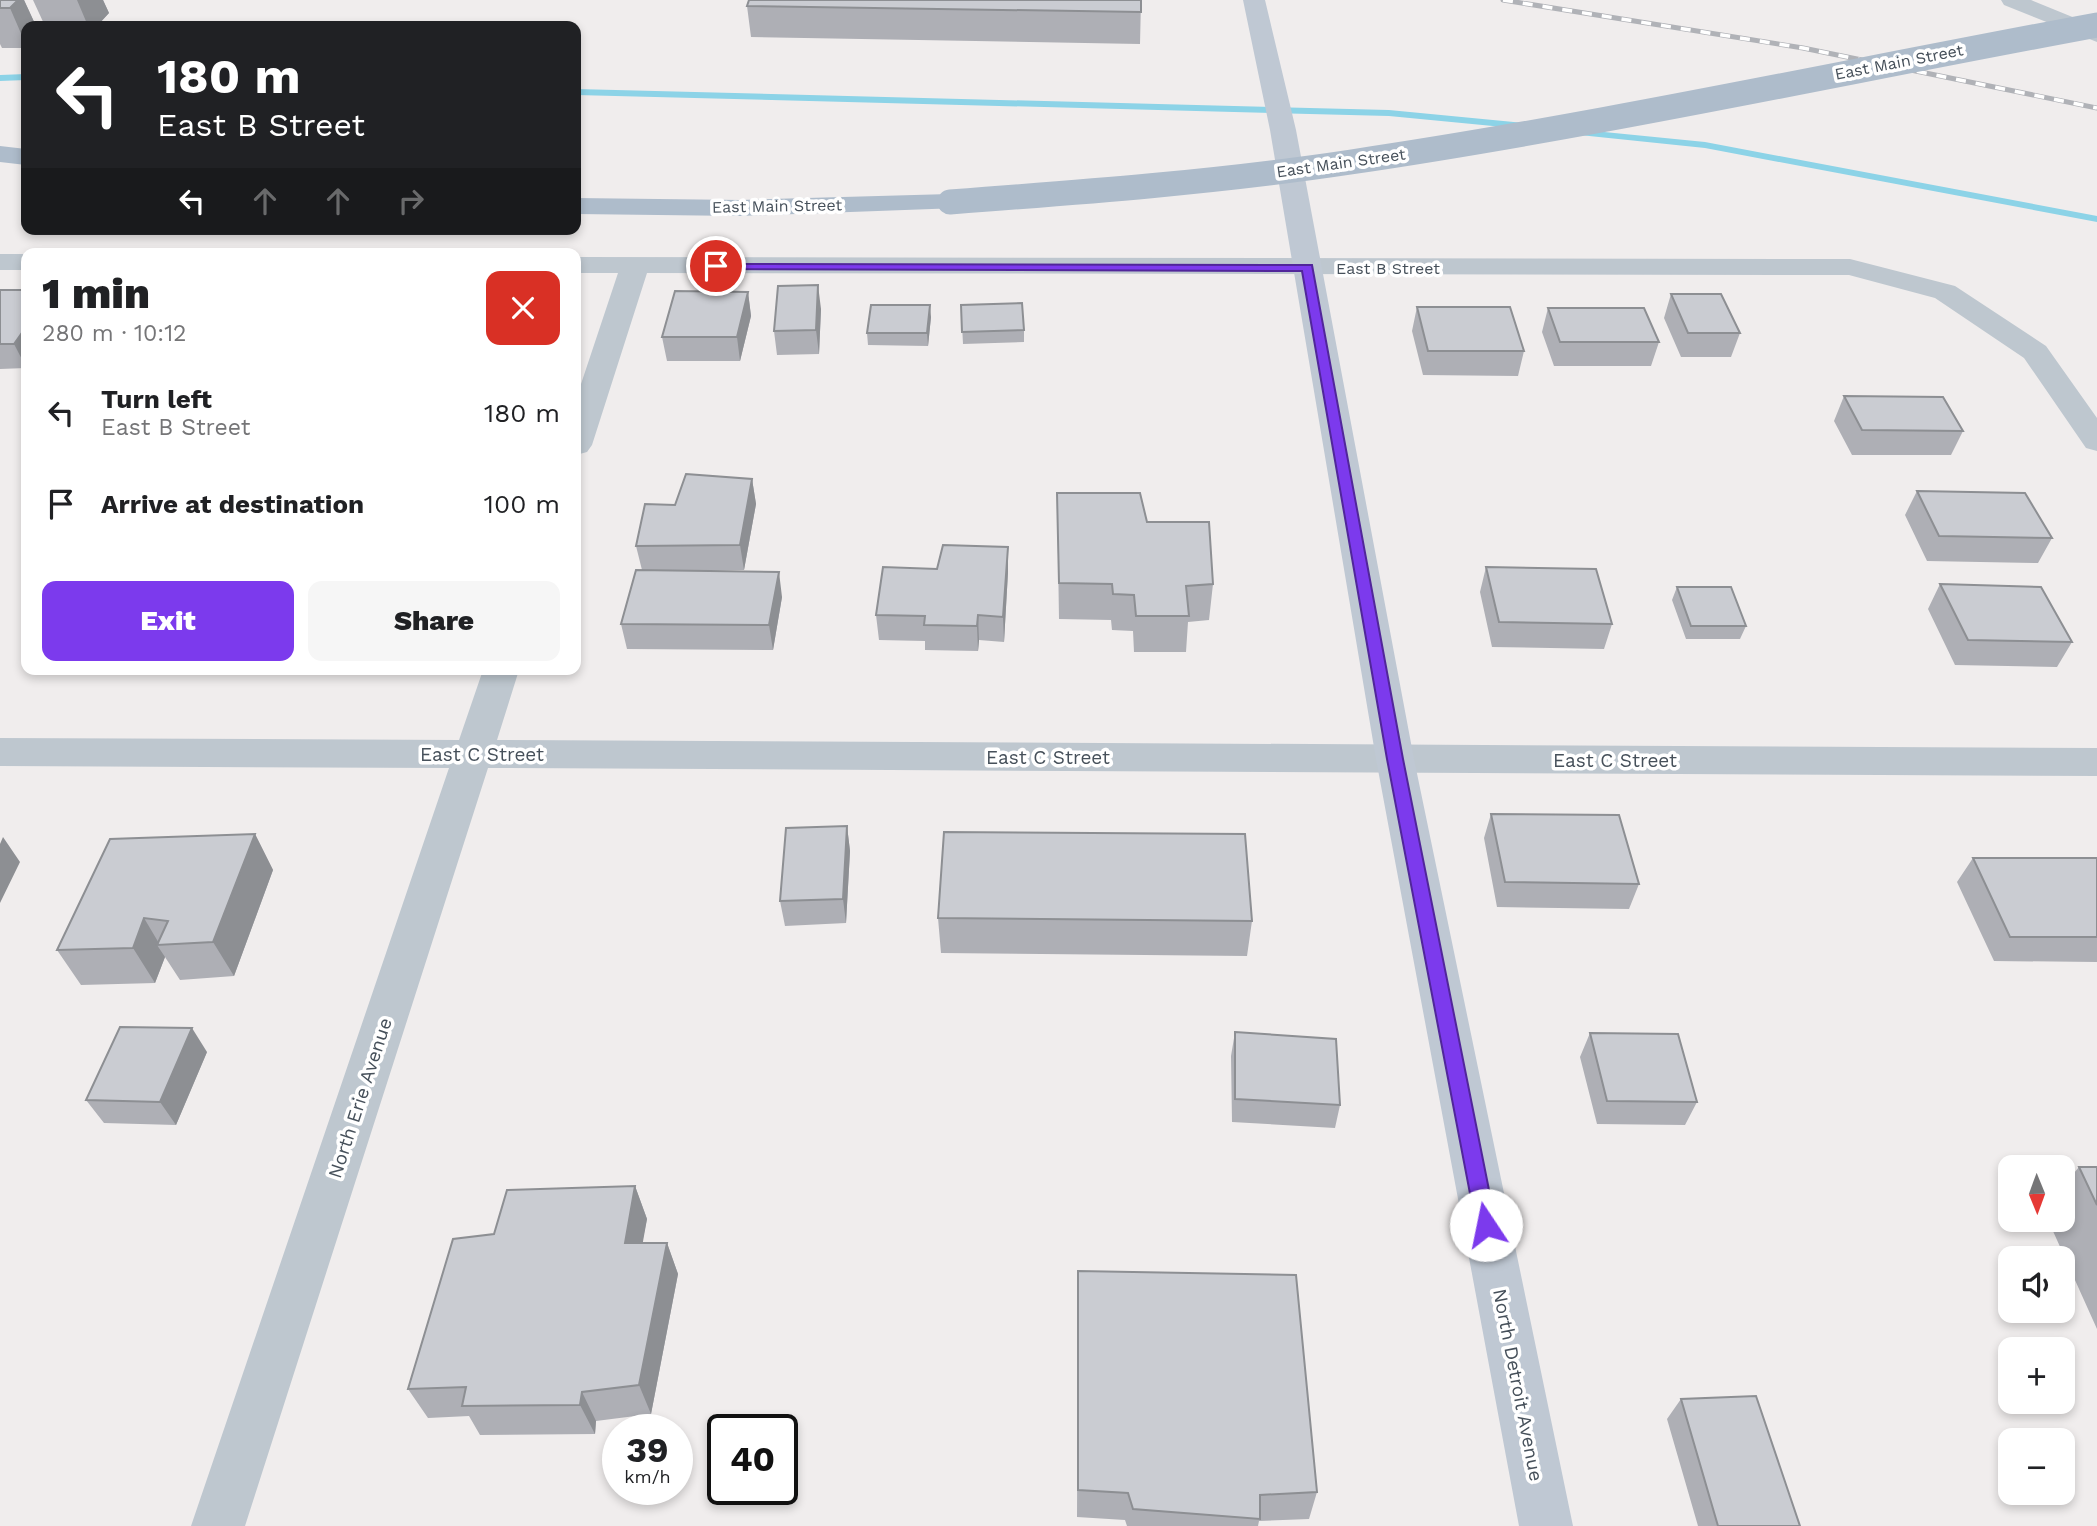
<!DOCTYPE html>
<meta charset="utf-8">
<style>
:root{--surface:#fff;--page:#f6f6f6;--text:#202124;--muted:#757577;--accent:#7c3aed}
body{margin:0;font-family:"Work Sans",sans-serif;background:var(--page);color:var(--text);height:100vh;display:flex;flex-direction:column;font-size:26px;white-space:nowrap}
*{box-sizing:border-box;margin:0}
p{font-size:23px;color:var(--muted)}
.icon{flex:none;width:38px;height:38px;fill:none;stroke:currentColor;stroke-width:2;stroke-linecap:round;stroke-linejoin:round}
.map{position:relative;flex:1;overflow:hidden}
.side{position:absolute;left:21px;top:248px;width:560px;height:427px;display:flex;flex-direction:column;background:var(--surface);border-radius:14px;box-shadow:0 4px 10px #0003}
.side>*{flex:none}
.banner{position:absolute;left:21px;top:21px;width:560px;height:214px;border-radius:14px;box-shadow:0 4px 10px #0003;background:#202124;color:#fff;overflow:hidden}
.needle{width:46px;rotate:179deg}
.tools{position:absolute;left:1998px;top:1155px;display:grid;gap:14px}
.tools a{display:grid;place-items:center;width:77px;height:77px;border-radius:14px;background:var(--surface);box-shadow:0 4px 10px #0003;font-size:35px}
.speed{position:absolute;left:602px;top:1414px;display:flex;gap:14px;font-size:35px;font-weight:700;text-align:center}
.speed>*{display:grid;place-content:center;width:91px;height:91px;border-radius:50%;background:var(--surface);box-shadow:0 4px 10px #0003;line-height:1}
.speed small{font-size:18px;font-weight:400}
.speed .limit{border:4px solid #111;border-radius:10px;background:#fff;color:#111}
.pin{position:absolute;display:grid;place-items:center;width:60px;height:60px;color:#fff;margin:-30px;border:4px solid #fff;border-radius:50%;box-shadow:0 2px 7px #0007}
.me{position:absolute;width:77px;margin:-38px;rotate:349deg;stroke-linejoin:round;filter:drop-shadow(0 0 5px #0008)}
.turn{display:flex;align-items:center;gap:24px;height:147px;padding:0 21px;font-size:32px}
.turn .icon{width:91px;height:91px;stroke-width:2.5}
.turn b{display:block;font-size:49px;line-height:60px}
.lanes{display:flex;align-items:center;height:66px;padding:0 21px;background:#0003;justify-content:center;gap:35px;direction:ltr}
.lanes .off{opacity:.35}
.round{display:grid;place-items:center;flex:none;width:74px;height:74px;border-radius:14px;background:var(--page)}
.head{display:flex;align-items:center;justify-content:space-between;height:119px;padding:0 21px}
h1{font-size:42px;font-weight:800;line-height:52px}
.primary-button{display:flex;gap:14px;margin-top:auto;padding:14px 21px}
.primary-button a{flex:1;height:80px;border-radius:14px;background:var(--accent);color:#fff;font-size:28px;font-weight:800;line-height:80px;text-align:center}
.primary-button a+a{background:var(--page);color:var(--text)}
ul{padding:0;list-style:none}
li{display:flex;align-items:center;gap:21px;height:91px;padding:0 21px}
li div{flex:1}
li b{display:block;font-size:26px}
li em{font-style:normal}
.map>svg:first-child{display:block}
</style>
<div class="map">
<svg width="2097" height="1526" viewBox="0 0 2097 1526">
<rect width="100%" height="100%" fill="#f0eded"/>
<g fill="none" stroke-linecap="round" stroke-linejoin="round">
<path fill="#8cd3e7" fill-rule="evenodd" d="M26 74V80L0 81V75Z
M576 89 1389 110 1524 123 1529 126 1524 129 1389 116 576 95Z
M1574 129 1705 142 2097 216V222L1705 148 1570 134V130Z"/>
<path fill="#bec7cf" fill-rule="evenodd" d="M2001 0H2031L2097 27V42L2004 5Z
M0 254H26V270H0Z
M576 257 1850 259 1955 286 2046 346 2097 418V451L2086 448 2024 358 1935 298 1849 275 647 273 592 445 587 452 576 455V399L618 273H576Z
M483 670H519L497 740 2097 748V776L488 768 245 1526H191L449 768 0 766V738L459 740Z"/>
<path fill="#bfc8d3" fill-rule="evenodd" d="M1243 0H1265L1296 130 1414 759 1573 1526H1519L1376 759 1270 130Z"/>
<path fill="#aebccb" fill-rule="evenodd" d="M0 146 26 149V165L0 162Z
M950 194 959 196 963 202 959 208 740 216 576 214V198L740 200Z"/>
<defs>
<path id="rail" d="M1503 0 1803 48 2097 108"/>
</defs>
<use href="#rail" stroke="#b0b2b7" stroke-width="5"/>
<use href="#rail" stroke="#fff" stroke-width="3.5" stroke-dasharray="10" stroke-linecap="butt"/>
<path stroke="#aebccb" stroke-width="25" d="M950 202C1084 192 1218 182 1351 162 1601 125 1848 71 2097 25"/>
</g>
<path fill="#aeafb5" d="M0 0H24L36 26H26V48H2L0 44Z
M33 0H103L109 13 97 26H45Z
M1141 0 1140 44 751 37 747 6Z
M0 290H26V368L0 369Z
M748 292 751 316 740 361H667L662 337Z
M1671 294 1740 333 1731 357H1681L1664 318Z
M961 305 1024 330V342L963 344Z
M1417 307 1524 351 1518 376 1423 375 1412 331Z
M1548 308 1659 342 1651 366H1554L1542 332Z
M821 309 819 354 777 355 774 331Z
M931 317 928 346 868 345 867 333Z
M1844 396 1963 431 1951 455H1852L1834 421Z
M752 479 756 504 744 570 679 571 782 597 773 650 627 649 621 624 642 570 636 546 675 505Z
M1917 491 2052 538 2038 563 1927 561 1905 515Z
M1057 493 1147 522 1213 584 1209 620 1188 622 1186 652H1134L1133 631 1112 630 1111 620 1059 619Z
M1008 547V572L1004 642 979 640 978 651 925 650V641L879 640 876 615 937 569Z
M1486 567 1612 624 1604 649 1492 647 1480 592Z
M1940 584 2072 642 2057 667 1955 665 1928 609Z
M1677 587 1746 626 1740 639H1686L1672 600Z
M1491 814 1639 884 1629 909 1497 907 1484 838Z
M847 826 850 851 846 923 785 926 780 901Z
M255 834 273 870 234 976 180 980 165 957 155 983 81 985 57 950Z
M1973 858H2097V962L1994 961 1957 882Z
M938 918 1252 921 1247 956 941 953Z
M1235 1032 1340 1105 1335 1128 1232 1122 1231 1056Z
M1590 1033 1697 1102 1685 1125 1597 1124 1580 1057Z
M207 1052 176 1125 104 1123 86 1100Z
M2079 1167H2097V1329L2048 1220H2063V1186Z
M635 1186 647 1219 642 1243H667L678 1274 651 1414 596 1421 595 1434 480 1435 469 1416 428 1418 408 1389 494 1234Z
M1078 1271 1317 1492 1309 1519 1259 1521 1258 1526H1127L1125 1520 1077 1517Z
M1681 1399 1800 1526H1698L1667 1419Z"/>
<path fill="#8d8f93" d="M18 0H24L36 26H26V45L10 8Z
M77 0H103L109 13 97 26H88Z
M818 285 821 309 819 354 816 330Z
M748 292 751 316 740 361 737 337Z
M930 305 931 317 928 346 927 333Z
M26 327V367L14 344Z
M752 479 756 504 744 570 740 545Z
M1008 547V572L1004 642 1003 617Z
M779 572 782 597 773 650 769 625Z
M978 615 979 640 978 651 977 626Z
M847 826 850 851 846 923 843 899Z
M255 834 273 870 234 976 213 942Z
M3 837 20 862 0 903V844Z
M144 918 160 945H157L165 957 155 983 133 948Z
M192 1028 207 1052 176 1125 160 1102Z
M635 1186 647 1219 637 1275 625 1243Z
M667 1243 678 1274 651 1414 639 1385Z
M582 1392 596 1421 595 1434 580 1405Z"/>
<path fill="#caccd2" stroke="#8d8f93" stroke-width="2" d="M0 0H18L10 8H0Z
M749 0H1141V12L747 6Z
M818 285 816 330 774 331 778 286Z
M0 290H26V327L14 344H0Z
M675 291 748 292 737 337H662Z
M1671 294H1721L1740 333H1688Z
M1022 303 1024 330 962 332 961 305Z
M871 305H930L927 333H867Z
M1417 307H1510L1524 351H1428Z
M1548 308H1644L1659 342H1560Z
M1844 396 1943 397 1963 431 1862 430Z
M686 474 752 479 740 545 636 546 645 504 675 505Z
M1917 491 2025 493 2052 538 1939 536Z
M1057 493H1140L1147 522H1209L1213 584 1186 586 1189 616H1136L1134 595 1113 594 1112 584 1059 583Z
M943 545 1008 547 1003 617 978 615 977 626 924 625 925 616 876 615 883 567 937 569Z
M1486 567 1596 569 1612 624 1499 622Z
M636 570 779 572 769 625 621 624Z
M1940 584 2041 587 2072 642 1968 640Z
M1677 587H1731L1746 626H1691Z
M1491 814 1619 815 1639 884 1505 882Z
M847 826 843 899 780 901 786 828Z
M944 832 1245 834 1252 921 938 918Z
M255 834 213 942 157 945 168 921 144 918 133 948 57 950 110 839Z
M1973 858H2097V937H2010Z
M120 1027 192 1028 160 1102 86 1100Z
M1235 1032 1336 1039 1340 1105 1235 1099Z
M1590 1033 1678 1034 1697 1102 1607 1101Z
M2079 1167H2097V1205Z
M635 1186 625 1243H667L639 1385 582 1392 580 1405 462 1406 466 1387 408 1389 453 1239 494 1234 507 1190Z
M1078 1271 1296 1275 1317 1492 1260 1495V1519L1133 1509 1128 1493 1078 1490Z
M1756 1396 1800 1526H1718L1681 1399Z"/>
<path fill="#7c3aed" stroke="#51269a" stroke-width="2" d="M712 264 1312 265 1403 759 1496 1225 1494 1231 1486 1234 1479 1231 1476 1225 1387 759 1302 271 716 269 712 268Z"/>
<g text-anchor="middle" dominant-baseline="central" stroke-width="7" stroke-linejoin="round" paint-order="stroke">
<g font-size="16" fill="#46505a" stroke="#fff">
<text transform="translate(1899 62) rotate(-11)">East Main Street</text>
<text transform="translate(1341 163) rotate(-8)">East Main Street</text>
<text transform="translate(777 206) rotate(-1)">East Main Street</text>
<text x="1388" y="268">East B Street</text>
</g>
<g font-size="19" fill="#46505a" stroke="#fff">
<text x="482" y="754">East C Street</text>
<text x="1048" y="757">East C Street</text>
<text x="1615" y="760">East C Street</text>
<text transform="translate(360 1098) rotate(-72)">North Erie Avenue</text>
<text transform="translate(1518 1385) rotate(79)">North Detroit Avenue</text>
</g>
</g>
</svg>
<div class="tools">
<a><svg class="needle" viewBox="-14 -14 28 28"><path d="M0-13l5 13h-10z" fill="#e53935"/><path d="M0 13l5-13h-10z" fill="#757577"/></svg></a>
<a><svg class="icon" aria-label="sound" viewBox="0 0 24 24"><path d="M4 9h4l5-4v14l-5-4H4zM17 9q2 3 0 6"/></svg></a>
<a>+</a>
<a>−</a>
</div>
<div class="speed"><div>39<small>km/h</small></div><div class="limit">40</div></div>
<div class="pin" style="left:716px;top:266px;background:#d93025"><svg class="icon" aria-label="arrive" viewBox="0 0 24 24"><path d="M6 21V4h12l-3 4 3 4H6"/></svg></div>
<svg class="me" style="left:1486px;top:1225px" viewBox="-20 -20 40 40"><circle r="19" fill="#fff"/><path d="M0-13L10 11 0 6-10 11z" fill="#7c3aed"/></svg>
<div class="banner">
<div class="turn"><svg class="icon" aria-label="left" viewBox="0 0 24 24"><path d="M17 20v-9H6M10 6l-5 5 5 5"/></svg><div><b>180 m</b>East B Street</div></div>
<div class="lanes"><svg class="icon" aria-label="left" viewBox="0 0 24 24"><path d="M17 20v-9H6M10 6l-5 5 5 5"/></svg><svg class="icon off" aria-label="ahead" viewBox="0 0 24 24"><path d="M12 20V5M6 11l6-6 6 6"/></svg><svg class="icon off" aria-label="ahead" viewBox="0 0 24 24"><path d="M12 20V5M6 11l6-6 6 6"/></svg><svg class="icon off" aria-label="right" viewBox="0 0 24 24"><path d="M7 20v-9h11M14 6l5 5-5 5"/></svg></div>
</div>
<section class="side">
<div class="head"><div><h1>1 min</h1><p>280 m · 10:12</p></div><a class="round" style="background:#d93025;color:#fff"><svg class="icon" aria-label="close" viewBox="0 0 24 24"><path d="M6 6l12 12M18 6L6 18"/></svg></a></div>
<ul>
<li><svg class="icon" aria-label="left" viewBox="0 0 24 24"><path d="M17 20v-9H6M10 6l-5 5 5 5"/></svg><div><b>Turn left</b><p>East B Street</p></div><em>180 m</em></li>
<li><svg class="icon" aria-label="arrive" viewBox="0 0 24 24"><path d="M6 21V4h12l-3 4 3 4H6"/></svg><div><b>Arrive at destination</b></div><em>100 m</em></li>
</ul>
<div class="primary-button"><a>Exit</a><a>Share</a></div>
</section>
</div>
